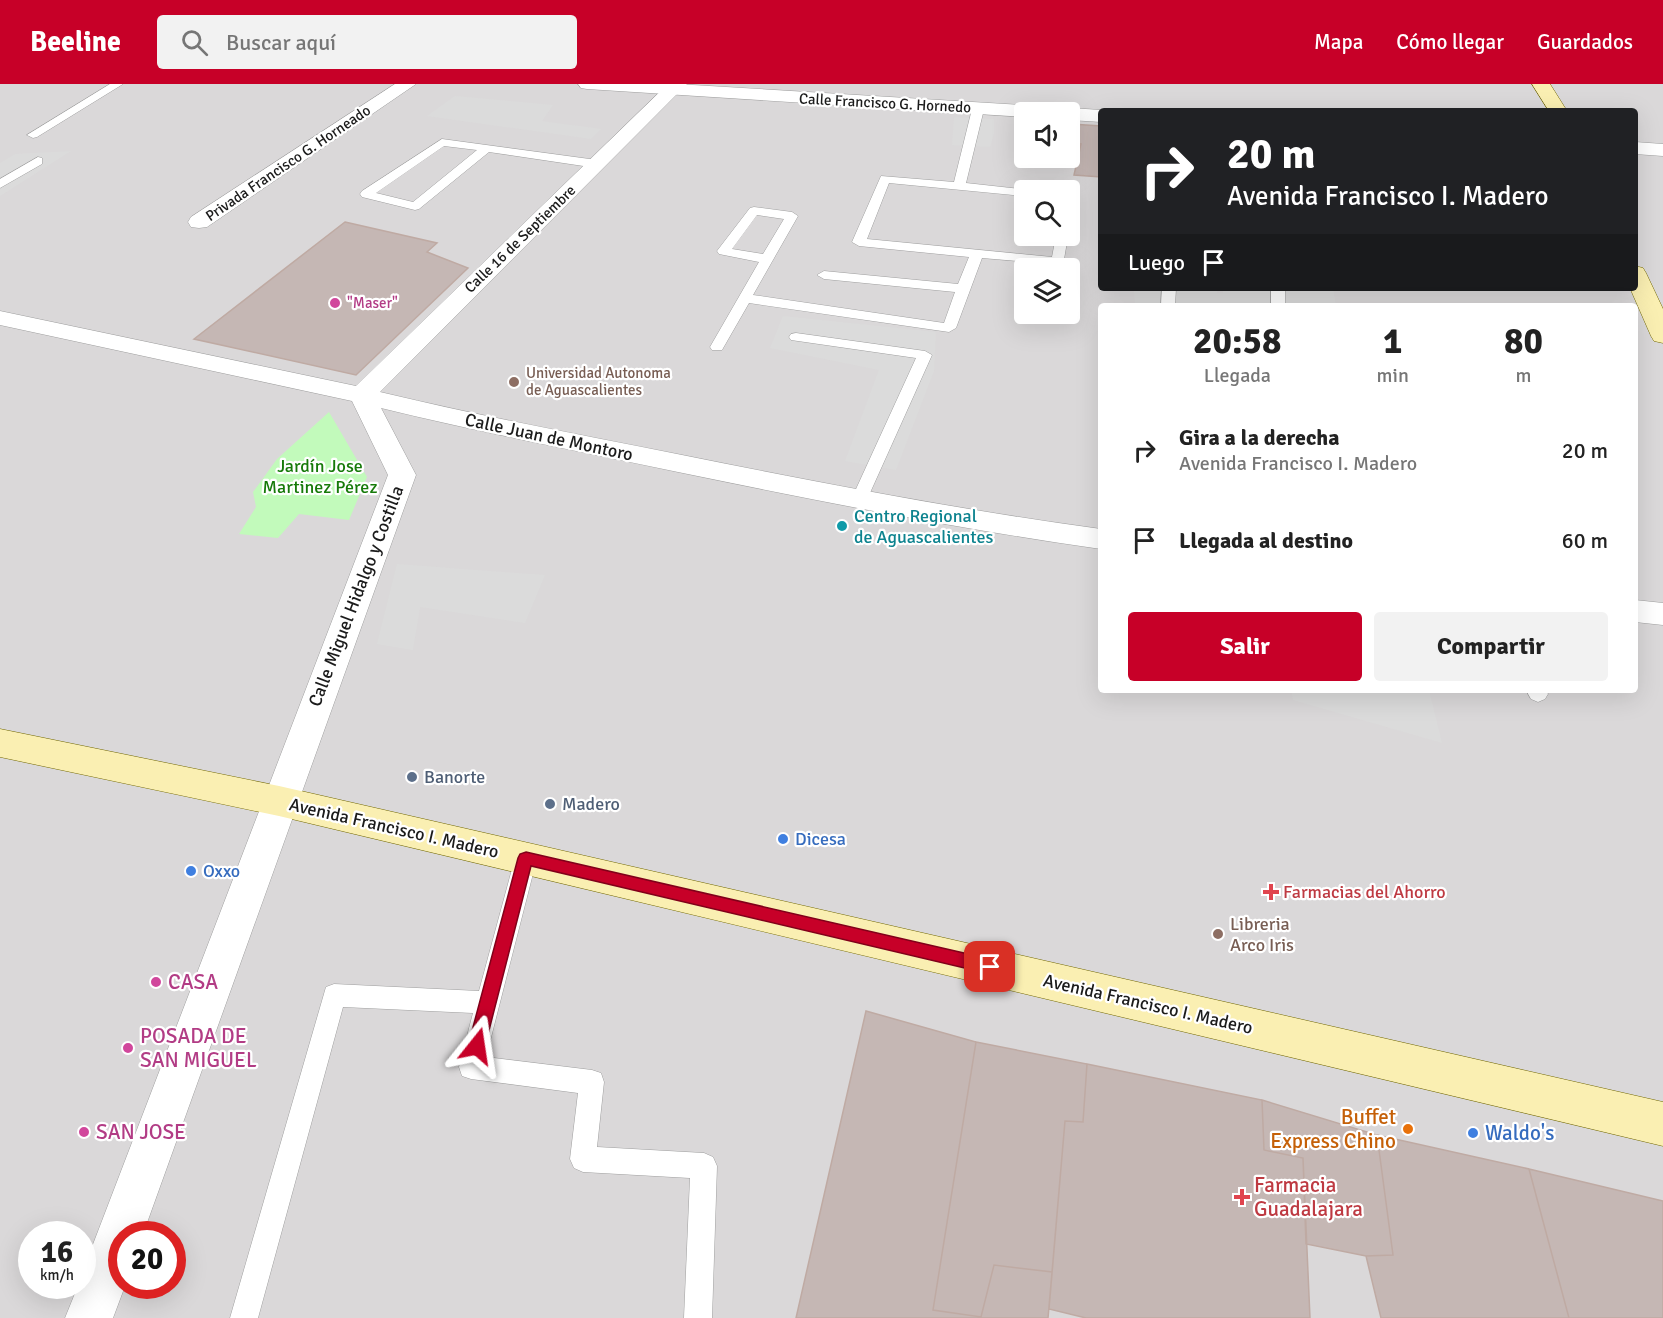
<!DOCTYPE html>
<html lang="es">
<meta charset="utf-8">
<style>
:root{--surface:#fff;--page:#f2f2f2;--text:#222;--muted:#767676;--accent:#c70028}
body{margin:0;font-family:Signika,sans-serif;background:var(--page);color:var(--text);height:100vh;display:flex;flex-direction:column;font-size:22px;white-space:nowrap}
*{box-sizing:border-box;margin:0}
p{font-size:20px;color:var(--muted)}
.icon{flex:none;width:33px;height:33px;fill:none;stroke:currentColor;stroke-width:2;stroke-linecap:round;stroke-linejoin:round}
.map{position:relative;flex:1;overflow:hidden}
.side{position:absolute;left:1098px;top:219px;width:540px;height:390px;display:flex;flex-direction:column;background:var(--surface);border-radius:6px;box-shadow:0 6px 24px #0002}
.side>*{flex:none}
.banner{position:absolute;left:1098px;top:24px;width:540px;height:183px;border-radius:6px;box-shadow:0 6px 24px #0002;background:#202124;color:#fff;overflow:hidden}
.controls{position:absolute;left:1014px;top:18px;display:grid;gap:12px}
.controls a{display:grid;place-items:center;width:66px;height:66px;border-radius:6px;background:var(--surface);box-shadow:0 6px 24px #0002;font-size:30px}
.speed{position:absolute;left:18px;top:1137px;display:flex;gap:12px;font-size:30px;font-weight:700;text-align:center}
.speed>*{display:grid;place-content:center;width:78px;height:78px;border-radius:50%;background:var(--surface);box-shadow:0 6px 24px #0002;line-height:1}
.speed small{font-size:15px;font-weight:400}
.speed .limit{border:9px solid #d22;background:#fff;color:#111}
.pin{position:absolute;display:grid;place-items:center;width:51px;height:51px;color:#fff;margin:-26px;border-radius:12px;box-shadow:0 3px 9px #0006}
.me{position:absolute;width:66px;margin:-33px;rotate:15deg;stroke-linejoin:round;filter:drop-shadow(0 0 4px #0008)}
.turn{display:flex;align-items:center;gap:21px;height:126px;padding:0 30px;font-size:27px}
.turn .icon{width:78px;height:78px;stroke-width:2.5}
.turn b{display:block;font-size:42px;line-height:51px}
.then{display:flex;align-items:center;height:57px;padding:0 30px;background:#0003;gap:12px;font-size:22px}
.eta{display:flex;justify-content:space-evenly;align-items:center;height:102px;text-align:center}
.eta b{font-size:36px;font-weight:800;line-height:42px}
.button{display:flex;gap:12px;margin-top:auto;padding:12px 30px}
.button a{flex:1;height:69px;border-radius:6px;background:var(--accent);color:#fff;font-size:24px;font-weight:800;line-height:69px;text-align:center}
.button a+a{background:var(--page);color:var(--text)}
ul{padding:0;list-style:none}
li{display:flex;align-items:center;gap:18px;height:90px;padding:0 30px}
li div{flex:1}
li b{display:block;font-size:22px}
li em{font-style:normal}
header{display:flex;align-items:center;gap:36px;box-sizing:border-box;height:84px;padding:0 30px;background:var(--accent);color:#fff}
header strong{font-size:28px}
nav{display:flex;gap:33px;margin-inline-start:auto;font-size:21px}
.search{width:420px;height:54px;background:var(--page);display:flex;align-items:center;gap:15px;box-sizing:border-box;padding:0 21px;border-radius:6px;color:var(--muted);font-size:22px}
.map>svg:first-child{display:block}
</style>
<header>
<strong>Beeline</strong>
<div class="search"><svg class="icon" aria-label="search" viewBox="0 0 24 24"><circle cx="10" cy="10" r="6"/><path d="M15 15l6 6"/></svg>Buscar aquí</div>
<nav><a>Mapa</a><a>Cómo llegar</a><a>Guardados</a></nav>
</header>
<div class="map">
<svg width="1663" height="1234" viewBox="0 0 1663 1234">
<rect width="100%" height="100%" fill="#ede6e1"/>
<path fill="#dad8d9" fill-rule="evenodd" d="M0 0H1663V1234H0ZM1101 27H1635V204H1101ZM1024 28H1070V74H1024ZM1024 106H1070V152H1024ZM1024 184H1070V230H1024ZM1101 222H1635V606H1101ZM32 1150H82V1202H32ZM122 1150H172V1202H122Z"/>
<path fill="#c2fabb" d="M329 328 367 393 349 436 299 430 278 454 239 450 256 423 253 408 277 375Z"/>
<path fill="#dbdbdb" d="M455 12 553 21 542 37 601 45 591 55 427 32Z
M954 33 994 35V49L990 63 952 61Z
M71 67 0 112V79L15 70Z
M1134 204H1217V209H1223V204H1333L1336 222H1135Z
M783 232 936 248 934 287 896 386 845 377 879 286 770 264Z
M397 480 545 491 525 539 420 523 413 566 377 560Z
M1291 606H1429L1442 659 1293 616Z"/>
<path fill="#c5b7b4" stroke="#bfaaa3" stroke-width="1.5" d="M1071 40 1101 42V93L1074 91 1081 60 1070 59Z
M345 138 437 159 427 168 468 184 356 291 194 255Z
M866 927 976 958 933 1226 981 1233 994 1181 1052 1188 1048 1234H796Z
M976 958 1087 980 1083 1038 1065 1037 1052 1188 994 1181 981 1233 933 1226Z
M1087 980 1262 1016 1264 1066 1303 1074 1310 1234H1086L1049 1225 1065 1037 1083 1038Z
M1262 1016 1377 1051 1393 1171 1366 1172 1306 1160 1303 1074 1264 1066Z
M1377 1051 1529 1085 1569 1234H1381L1366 1172 1393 1171Z
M1529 1085 1663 1117V1234H1569Z"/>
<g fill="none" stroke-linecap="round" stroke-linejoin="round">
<defs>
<path id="service" d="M110 0H123L37 53 33 54 27 51Z
M978 22 984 25 966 99 1029 106H1024V112L889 99 867 155 1052 173 1056 152H1068L1063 181 982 174 956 244 949 248 749 219 722 266H712L710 263 759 178 719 170 717 167 750 124 754 123 792 128 798 132 753 211 944 239 955 208 824 195 817 191 824 187 958 200 969 173 859 162 852 158 881 92 954 98 972 25ZM757 131 784 135 763 170 732 165Z
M442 55 597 76 603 80 597 84 489 68 419 125 415 126 362 113 360 110 362 107ZM444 62 477 66 413 118 376 109Z
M38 73 42 74V80L0 104V95Z
M1162 204H1176L1175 222H1161Z
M1271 204H1285V222H1271Z
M796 249 925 267 932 271 865 420H853L851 416 916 274 791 256 789 253 791 250Z
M1526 606H1546L1548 610 1545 615 1538 618 1531 615Z
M526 765 534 767 537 774 486 973 592 986 601 989 604 998 597 1063 704 1069 713 1073 717 1082 712 1234H684L690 1094 583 1088 574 1084 570 1075 578 1009 471 995 462 992 459 983 473 929 343 923 258 1234H230L326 903 334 900 479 907 515 774 518 767Z"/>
<path id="minor" d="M395 0H416L207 143 199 144 191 143 188 138 191 133Z
M578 0H676L1038 22 1045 24 1047 28H1024V33L587 5 581 4Z
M1070 24 1101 26 1104 27H1101V38L1070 36V28H1062Z
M1635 58 1663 60V72L1635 70Z"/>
<path id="tertiary" d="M668 0H687L380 308C480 332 581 351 682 371 821 399 960 426 1101 445V465C959 445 818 417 678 388 579 367 479 348 381 324L416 391 143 1150H122V1202H125L113 1234H65L78 1202H82V1189L388 391 352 317 0 241V227L356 302Z
M1635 516 1663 519V541L1635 538Z"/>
<path id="secondary" d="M1532 0H1550L1567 27H1549Z
M1635 182 1643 184 1646 189 1663 225V259L1654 257 1651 252 1630 204H1635Z
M0 645 279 702 1663 1018V1062L279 732 0 673Z"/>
</defs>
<use href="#service" stroke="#9f9f9f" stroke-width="1"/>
<use href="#minor" stroke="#9f9f9f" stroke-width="1"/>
<use href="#tertiary" stroke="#9f9f9f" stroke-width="1"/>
<use href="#secondary" stroke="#726803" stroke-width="1"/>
<use href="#service" fill="#fff" fill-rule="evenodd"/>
<use href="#minor" fill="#fff" fill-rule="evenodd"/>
<use href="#tertiary" fill="#fff" fill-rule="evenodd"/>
<use href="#secondary" fill="#faefb2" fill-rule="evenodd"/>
</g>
<path fill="#c70028" stroke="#81001a" stroke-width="1.5" d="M526 768 990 875 996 877 998 883 996 888 990 890 531 782 485 962 483 967 477 970 471 967 468 962 518 774 520 770Z"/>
<g fill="#d1479c" stroke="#fff" stroke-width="2">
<circle cx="335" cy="219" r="6"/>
<circle cx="156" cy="898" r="6"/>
<circle cx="128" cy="964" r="6"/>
<circle cx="84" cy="1048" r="6"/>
</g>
<g fill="#8d6e63" stroke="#fff" stroke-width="2">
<circle cx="514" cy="298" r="6"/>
<circle cx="1218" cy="850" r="6"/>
</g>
<circle fill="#0f9aa8" stroke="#fff" stroke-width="2" cx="842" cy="442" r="6"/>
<g fill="#5c6f8a" stroke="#fff" stroke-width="2">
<circle cx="412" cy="693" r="6"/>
<circle cx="550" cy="720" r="6"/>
</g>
<g fill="#3f7fe0" stroke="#fff" stroke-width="2">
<circle cx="783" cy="755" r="6"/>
<circle cx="191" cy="787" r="6"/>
<circle cx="1473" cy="1049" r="6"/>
</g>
<g fill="#e0444e" stroke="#fff" stroke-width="2">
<path d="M1268 799h6v6h6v6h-6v6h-6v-6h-6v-6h6z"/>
<path d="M1239 1104h6v6h6v6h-6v6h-6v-6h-6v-6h6z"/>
</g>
<circle fill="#e8710a" stroke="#fff" stroke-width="2" cx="1408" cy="1045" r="6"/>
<g text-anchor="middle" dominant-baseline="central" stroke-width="4.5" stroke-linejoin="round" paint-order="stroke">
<g font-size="15" fill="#1b1b1b" stroke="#fff">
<text transform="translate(885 19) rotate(3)">Calle Francisco G. Hornedo</text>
<text transform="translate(288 79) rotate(-34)">Privada Francisco G. Horneado</text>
<text transform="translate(520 155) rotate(-44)">Calle 16 de Septiembre</text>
</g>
<g font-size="15" fill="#b23c85" stroke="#fff" text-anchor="start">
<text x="347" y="219">"Maser"</text>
</g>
<g font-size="15" fill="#785e54" stroke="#fff" text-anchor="start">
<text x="526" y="289">Universidad Autonoma<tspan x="526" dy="17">de Aguascalientes</tspan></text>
</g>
<g font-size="18" fill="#1b1b1b" stroke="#fff">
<text transform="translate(549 353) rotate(12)">Calle Juan de Montoro</text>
<text transform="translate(356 512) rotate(-69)">Calle Miguel Hidalgo y Costilla</text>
<text transform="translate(394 744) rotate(13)">Avenida Francisco I. Madero</text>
<text transform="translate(1148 920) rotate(13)">Avenida Francisco I. Madero</text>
</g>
<g font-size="18" fill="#167a09" stroke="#fff">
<text x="320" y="382">Jardín Jose<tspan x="320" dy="21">Martinez Pérez</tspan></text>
</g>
<g font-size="18" fill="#0d838f" stroke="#fff" text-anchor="start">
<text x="854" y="432">Centro Regional<tspan x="854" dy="21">de Aguascalientes</tspan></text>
</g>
<g font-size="18" fill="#4e5e75" stroke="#fff" text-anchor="start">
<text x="424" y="693">Banorte</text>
<text x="562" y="720">Madero</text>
</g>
<g font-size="18" fill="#366cbe" stroke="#fff" text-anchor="start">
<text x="795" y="755">Dicesa</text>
<text x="203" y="787">Oxxo</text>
</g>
<g font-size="18" fill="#be3a42" stroke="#fff" text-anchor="start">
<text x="1283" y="808">Farmacias del Ahorro</text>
</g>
<g font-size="18" fill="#785e54" stroke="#fff" text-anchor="start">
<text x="1230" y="840">Libreria<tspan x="1230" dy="21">Arco Iris</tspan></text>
</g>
<g font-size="21" fill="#b23c85" stroke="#fff" text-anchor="start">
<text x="168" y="898">CASA</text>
<text x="140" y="952">POSADA DE<tspan x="140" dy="24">SAN MIGUEL</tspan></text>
<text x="96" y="1048">SAN JOSE</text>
</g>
<g font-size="21" fill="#c56008" stroke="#fff" text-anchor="end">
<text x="1396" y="1033">Buffet<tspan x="1396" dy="24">Express Chino</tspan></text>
</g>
<g font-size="21" fill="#366cbe" stroke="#fff" text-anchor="start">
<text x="1485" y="1049">Waldo's</text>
</g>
<g font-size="21" fill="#be3a42" stroke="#fff" text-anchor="start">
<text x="1254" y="1101">Farmacia<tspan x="1254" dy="24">Guadalajara</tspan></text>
</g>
</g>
</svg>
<div class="controls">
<a><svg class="icon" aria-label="sound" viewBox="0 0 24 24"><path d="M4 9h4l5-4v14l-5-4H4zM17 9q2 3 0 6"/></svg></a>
<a><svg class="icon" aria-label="search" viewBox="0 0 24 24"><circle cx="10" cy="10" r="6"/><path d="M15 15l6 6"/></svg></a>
<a><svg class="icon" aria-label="layers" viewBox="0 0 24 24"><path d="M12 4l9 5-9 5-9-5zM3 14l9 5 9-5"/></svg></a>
</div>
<div class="speed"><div>16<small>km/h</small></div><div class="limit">20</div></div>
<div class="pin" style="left:990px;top:883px;background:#d93025"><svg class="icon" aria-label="arrive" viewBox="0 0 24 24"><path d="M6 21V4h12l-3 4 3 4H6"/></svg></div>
<svg class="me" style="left:477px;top:962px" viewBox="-20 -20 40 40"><path d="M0-17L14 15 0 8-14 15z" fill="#c70028" stroke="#fff" stroke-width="4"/></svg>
<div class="banner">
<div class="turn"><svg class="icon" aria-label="right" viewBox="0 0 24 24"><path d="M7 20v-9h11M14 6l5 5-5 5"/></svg><div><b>20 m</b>Avenida Francisco I. Madero</div></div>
<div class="then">Luego<svg class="icon" aria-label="arrive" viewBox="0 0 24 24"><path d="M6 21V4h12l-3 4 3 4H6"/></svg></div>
</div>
<section class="side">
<div class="eta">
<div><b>20:58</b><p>Llegada</p></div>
<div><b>1</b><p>min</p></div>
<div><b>80</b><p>m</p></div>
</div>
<ul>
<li><svg class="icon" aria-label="right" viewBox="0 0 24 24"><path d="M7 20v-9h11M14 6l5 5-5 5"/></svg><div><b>Gira a la derecha</b><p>Avenida Francisco I. Madero</p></div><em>20 m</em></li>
<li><svg class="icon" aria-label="arrive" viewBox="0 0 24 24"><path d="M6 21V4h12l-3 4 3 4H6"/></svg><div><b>Llegada al destino</b></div><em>60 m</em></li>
</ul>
<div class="button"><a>Salir</a><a>Compartir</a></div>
</section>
</div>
